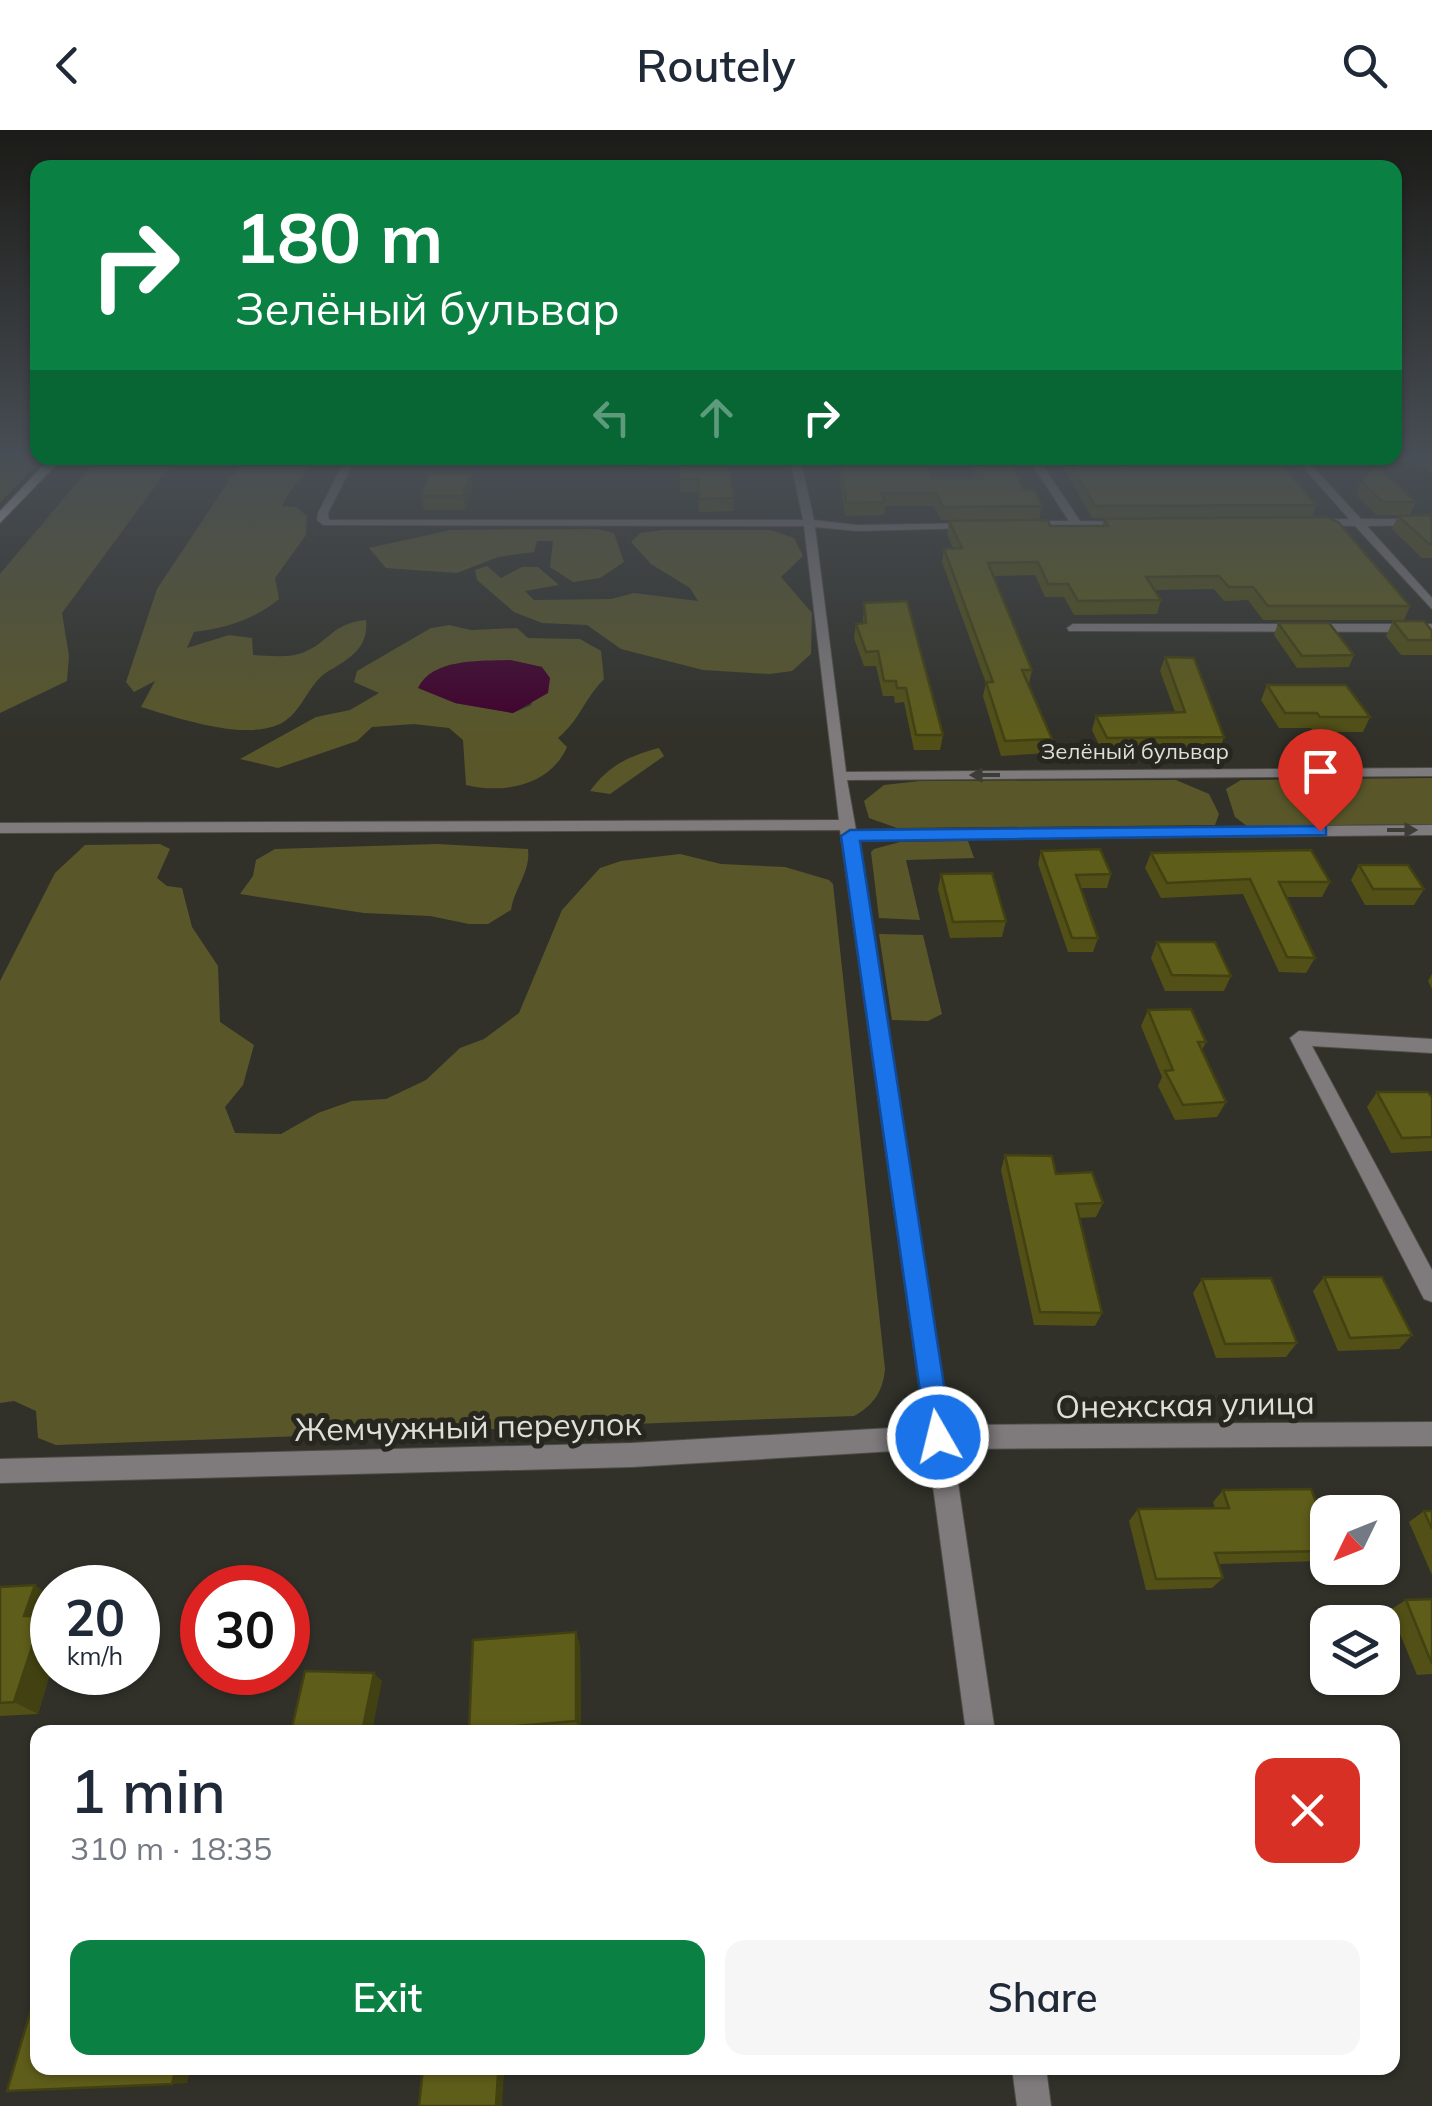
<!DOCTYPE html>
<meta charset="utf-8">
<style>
:root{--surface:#fff;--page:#f6f6f7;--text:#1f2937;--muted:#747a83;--accent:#0b8043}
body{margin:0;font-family:Mulish,sans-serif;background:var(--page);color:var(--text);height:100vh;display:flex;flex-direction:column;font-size:38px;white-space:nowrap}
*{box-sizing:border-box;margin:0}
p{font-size:32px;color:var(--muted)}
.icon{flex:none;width:55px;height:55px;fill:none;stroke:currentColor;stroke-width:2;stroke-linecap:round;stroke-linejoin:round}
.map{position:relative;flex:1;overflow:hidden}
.panel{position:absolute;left:30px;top:1595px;width:1370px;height:350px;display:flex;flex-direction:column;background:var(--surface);border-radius:20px;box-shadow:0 2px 8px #0004}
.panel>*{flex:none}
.guide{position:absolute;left:30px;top:30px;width:1372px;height:305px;border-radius:20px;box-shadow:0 2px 8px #0004;background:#0b8043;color:#fff;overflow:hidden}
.needle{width:65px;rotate:227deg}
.buttons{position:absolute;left:1310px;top:1365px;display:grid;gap:20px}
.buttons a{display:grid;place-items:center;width:90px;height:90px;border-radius:20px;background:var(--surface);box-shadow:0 2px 8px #0004;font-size:50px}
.speed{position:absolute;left:30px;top:1435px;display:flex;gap:20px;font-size:50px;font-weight:700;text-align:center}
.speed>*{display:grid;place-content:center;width:130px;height:130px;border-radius:50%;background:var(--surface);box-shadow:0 2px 8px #0004;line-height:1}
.speed small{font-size:25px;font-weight:400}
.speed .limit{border:15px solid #d22;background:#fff;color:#111}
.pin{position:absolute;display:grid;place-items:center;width:85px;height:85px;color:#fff;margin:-102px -42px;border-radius:50% 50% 50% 0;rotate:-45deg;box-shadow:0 0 10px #0007}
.pin .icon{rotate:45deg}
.me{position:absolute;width:110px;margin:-55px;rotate:352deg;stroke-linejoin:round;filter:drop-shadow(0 0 8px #0008)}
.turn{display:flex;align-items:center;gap:35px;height:210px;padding:0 40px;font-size:45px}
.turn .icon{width:130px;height:130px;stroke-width:2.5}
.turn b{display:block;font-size:70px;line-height:85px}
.lanes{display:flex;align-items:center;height:95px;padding:0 40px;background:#0003;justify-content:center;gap:50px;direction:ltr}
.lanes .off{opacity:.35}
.round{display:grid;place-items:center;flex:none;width:105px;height:105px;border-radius:20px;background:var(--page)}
.headline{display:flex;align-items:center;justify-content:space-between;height:170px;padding:0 40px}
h1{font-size:60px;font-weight:600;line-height:75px}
.cta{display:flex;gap:20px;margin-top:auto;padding:20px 40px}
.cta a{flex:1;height:115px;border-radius:20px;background:var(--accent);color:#fff;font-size:40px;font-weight:600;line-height:115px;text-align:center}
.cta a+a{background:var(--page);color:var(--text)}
header{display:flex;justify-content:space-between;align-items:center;height:130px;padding:0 40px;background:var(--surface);font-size:45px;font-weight:600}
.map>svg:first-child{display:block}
</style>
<header><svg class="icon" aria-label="back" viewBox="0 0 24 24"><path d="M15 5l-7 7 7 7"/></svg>Routely<svg class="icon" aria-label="search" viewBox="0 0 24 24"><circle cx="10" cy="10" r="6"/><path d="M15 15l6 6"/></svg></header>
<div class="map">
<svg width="1432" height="1976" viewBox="0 0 1432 1976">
<rect width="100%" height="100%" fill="#31312a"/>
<path fill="#59572a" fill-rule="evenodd" d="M0 328H43L0 373Z
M98 328H176L62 483 69 526 67 551 0 583V444Z
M244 328H295L310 336C300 354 292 354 282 376L296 377 307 386 306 405 275 448 279 469C255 489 226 498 194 502L187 518 229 505 252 508 253 525C267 526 289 528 302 523 330 512 332 493 366 490 369 519 348 529 327 542 308 554 302 583 280 594 243 611 178 588 141 577L155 551 134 562 126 552 157 459Z
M442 328H641L642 338 443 330Z
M597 399 614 403 624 432 600 448 573 452 550 437 553 411H537L534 422 498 427 457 443 386 438 369 418 450 400Z
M663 400H771L794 408 803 426 781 447 812 483 811 524 792 541 770 544 703 540 621 519 587 495 542 493 514 482 477 450 475 440 487 436 501 448 522 437H538L559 455 525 461 534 470 611 469 634 463 698 471 690 458 651 434 631 412 640 403Z
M449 495 471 500 517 498 528 508 580 509 601 521 604 549C582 572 582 587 558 608L567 617C550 656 503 664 466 655L463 610 449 598 414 594 372 597 357 611 278 638 240 629 316 587 350 580 379 563 354 552 357 541 431 498ZM510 530 542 537 531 575 513 583 455 573 448 535Z
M659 618 664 626 610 664 590 661C609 635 629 626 659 618Z
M1432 648V694L1247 696 1235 687 1226 659 1241 650Z
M1176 650 1209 664 1219 684 1215 695 897 698 869 688 864 671 884 655 920 651Z
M968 711 974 728 906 730 920 790 879 788 871 722 874 719 900 712Z
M160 714 170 719 157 748 167 756 182 758 192 797 218 836 220 892 254 915 243 955 225 977 235 1003 281 1004 318 983 352 971 386 969 426 950 460 918 484 909 519 883 562 780 600 738 621 731 680 724 721 734 785 737 829 750 833 754 885 1239C883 1261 874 1275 854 1286L56 1315 38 1308 36 1281 14 1271 0 1273V851L55 743 85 715Z
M437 714 528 719C531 741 514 759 511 780L488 794H469L430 786 364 783 240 764 253 746 256 730 275 719Z
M879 804 923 805 942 884 928 891 892 890Z"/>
<path fill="#41002d" d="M510 530 542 537 550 548 548 563 513 583 455 573 418 558C432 528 481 531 510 530Z"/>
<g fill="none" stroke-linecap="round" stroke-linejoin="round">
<defs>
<path id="minor" d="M346 328H356L328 383 329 390H803L790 328H800L814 390 857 395 979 393V397L975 398 857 401 815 397 846 642 1432 638V646L847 650 856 700 1432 695V705L858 710 949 1295 1432 1292V1316L953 1319 995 1602H966L928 1319 632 1337 0 1353V1329L632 1313 925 1296 840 700 0 703V693L839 690 804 396 323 395 317 390 318 383Z
M1028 328H1038L1080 391 1130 392 1136 395 1130 398 1020 396 1018 394 1024 391H1069Z
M1295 328H1305L1361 389H1432V395L1367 396 1432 468V479L1355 396 1310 395 1308 393 1314 390 1349 389Z
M1377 328H1420L1421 330 1416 333Z
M1073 494H1432V502L1069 501 1067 498Z
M1299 901 1432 909V923L1312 916 1432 1140V1172L1424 1169 1290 908Z
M1012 1938H1046L1051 1976H1017Z"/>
<path id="primary" d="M50 328H63L0 393V381Z"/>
</defs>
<use href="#minor" stroke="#4d4d46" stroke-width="2"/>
<use href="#primary" stroke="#4d4d46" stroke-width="3"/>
<use href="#minor" fill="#7f7b7d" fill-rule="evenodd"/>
<use href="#primary" fill="#cec6ca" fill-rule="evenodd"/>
</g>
<path fill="#525016" d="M680 328 734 368 733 381 699 382 698 362H680Z
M837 328H924L931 348H976L969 328H1008L1024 360 1042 376 1039 389 941 390 934 376H885L884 385 845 386Z
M1058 328H1115L1118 334 1207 332 1204 328H1276L1316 375 1312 387 1092 388Z
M1425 328H1432V344L1422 336Z
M1361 351 1416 372 1410 385H1377L1356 365Z
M473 356 465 380H424L421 366Z
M1398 386H1432V428H1422L1392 399Z
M1104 389 1410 476 1404 490H1263L1248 470 1224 471 1214 459 1155 460 1161 470 1157 484 1074 485 1064 467H1045L1035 445 993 446 1032 540 1029 554 1052 609 1048 623 1001 626 983 566 986 553 942 432 944 419 953 418 947 404 949 391 1050 396H1102Z
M864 473 943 605 940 620H914L904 572 895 573 894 566H883L876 536H864L854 508 856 494 863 493Z
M1393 491 1432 501V525H1401L1386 506Z
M1278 493 1354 525 1349 537 1297 538 1274 505Z
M1165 527 1224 607 1219 622 1103 623 1092 600 1096 586 1175 582 1160 541Z
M1267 555 1370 587 1363 602H1313L1311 598H1279L1261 570Z
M1041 721 1111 744 1107 758H1080L1098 808 1093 822H1068L1038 734Z
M1151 723 1330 752 1322 767H1286L1315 828 1306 843 1279 842 1243 764 1161 768 1145 738Z
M1359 735 1424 759 1414 775H1365L1351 750Z
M941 744 1006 791 1002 807 950 808 938 759Z
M1157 812 1231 846 1224 861H1165L1151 828Z
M1432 844V859L1428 851Z
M1148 880 1206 912 1202 920 1226 972 1217 987 1175 990 1158 956 1162 947 1141 896Z
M1377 962 1432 967V1021L1391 1023 1367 977Z
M1005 1025 1056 1044 1103 1073 1096 1087 1079 1088 1102 1183 1095 1196 1034 1195 1001 1040Z
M1324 1147 1412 1205 1399 1219 1338 1221 1313 1161Z
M1202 1149 1297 1213 1286 1227 1216 1228 1193 1163Z
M1223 1360 1328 1403V1426L1321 1431 1218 1434 1223 1448 1212 1458 1146 1460 1129 1391 1138 1379 1215 1378 1213 1372Z
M1424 1381H1432V1445L1409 1392Z
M0 1457 52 1467V1483L50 1491 52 1493V1537L38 1584 0 1586Z
M1432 1469V1544L1417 1545 1390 1480 1406 1470Z
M576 1502 580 1516 581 1602H470L469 1600Z"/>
<path fill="#424112" d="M471 343 473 356 465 380 463 366Z
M35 1455 52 1467V1483L50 1491 52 1493V1537L38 1584 14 1572 24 1486Z
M576 1502 580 1516 581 1602 576 1591Z
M374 1543 382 1551 372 1602H362Z
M176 1938H191L187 1953 172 1954Z
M504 1943 502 1976H496L498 1944Z"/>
<path fill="#5f5d1a" stroke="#424112" stroke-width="2.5" d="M680 328H728L734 368 699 369 698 349H680Z
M840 328H924L931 348H984L976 328H1008L1024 360H1035L1042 376 943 377 936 363H882L885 372 846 373Z
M1067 328H1115L1118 334 1218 332 1216 328H1276L1316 375 1095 376Z
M1376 335 1416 372H1383L1361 351Z
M430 343H471L463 366H421Z
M1431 385 1432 414H1429L1398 386Z
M1328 387 1339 393 1410 476H1268L1253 457H1229L1219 446 1146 447 1161 470 1078 471 1068 454H1048L1038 432 988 433 1032 540H1022L1052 609 1005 611 986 552H993L944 419 962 418 949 391 1048 390 1050 396H1108L1104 389Z
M907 471 943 605H916L906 558H897L896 551H884L878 521 866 522 856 494 866 493 864 473Z
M1393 491H1424L1432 501V510H1408Z
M1278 493H1329L1354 525 1302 526Z
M1165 527 1194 528 1224 607 1107 608 1096 586 1185 582Z
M1267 555H1346L1370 587H1320L1317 583H1285Z
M1100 719 1111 744 1076 745 1098 808H1072L1041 721Z
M1311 720 1330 752H1279L1315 828 1287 827 1250 749 1167 753 1151 723Z
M1359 735H1408L1424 759H1373Z
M992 743 1006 791 953 792 941 744Z
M1157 812H1215L1231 846 1172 845Z
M1191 879 1206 912H1198L1226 972 1183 975 1165 941 1173 940 1148 880Z
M1377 962H1428L1432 967V1007L1402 1008Z
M1005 1025 1052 1026 1056 1044 1092 1042 1103 1073 1076 1074 1102 1183 1040 1182Z
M1324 1147H1382L1412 1205 1350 1208Z
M1271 1148 1297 1213 1225 1214 1202 1149Z
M1311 1359 1328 1403V1421L1215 1423 1223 1448 1156 1449 1138 1379 1229 1378 1223 1360Z
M1424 1381H1432V1399Z
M35 1455 24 1486H42L14 1572 0 1573V1457Z
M1432 1469V1534L1406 1470Z
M576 1502V1591L469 1600 473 1510Z
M305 1541 374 1543 362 1602H291Z
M38 1856V1938H176L172 1954 7 1961Z
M423 1938H544V1942L498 1944 496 1976H419Z"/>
<defs><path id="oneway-solid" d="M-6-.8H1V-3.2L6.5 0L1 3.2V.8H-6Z" transform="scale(2.5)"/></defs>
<g fill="#3d3c37">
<use href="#oneway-solid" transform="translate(985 645) rotate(180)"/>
<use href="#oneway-solid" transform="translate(1402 700)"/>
</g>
<linearGradient id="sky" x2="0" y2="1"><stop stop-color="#1b1b17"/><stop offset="0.54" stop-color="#484e55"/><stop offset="1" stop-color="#484e55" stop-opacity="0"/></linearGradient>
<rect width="1432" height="605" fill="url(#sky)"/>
<path fill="#1a73e8" stroke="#114b97" stroke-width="2.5" d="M1320 696 1326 697V705L860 711 952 1307 948 1317 938 1321 928 1317 841 706 850 700Z"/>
<g text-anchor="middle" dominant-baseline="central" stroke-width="10" stroke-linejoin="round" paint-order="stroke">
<g font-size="22" fill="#dfdfda" stroke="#272720">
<text x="1135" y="621">Зелёный бульвар</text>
</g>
<g font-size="32" fill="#dfdfda" stroke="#272720">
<text transform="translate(1185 1274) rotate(-1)">Онежская улица</text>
<text transform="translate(468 1296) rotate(-1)">Жемчужный переулок</text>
</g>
</g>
</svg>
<div class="buttons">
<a><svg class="needle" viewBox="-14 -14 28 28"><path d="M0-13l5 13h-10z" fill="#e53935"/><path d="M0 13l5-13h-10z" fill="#747a83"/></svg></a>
<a><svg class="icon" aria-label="layers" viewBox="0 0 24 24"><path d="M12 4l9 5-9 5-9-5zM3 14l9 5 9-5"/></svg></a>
</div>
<div class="speed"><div>20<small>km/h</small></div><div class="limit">30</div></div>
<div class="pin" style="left:1320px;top:701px;background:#d93025"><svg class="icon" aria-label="arrive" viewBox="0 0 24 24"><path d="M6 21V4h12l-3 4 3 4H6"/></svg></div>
<svg class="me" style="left:938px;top:1307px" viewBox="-20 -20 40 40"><circle r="17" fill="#1a73e8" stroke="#fff" stroke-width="3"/><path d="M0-11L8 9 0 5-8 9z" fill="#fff"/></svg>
<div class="guide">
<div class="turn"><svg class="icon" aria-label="right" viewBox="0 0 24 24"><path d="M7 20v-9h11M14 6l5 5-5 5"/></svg><div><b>180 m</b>Зелёный бульвар</div></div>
<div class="lanes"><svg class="icon off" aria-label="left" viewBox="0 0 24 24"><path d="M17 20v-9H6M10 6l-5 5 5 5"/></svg><svg class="icon off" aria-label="ahead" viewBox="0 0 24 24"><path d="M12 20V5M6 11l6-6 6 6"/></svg><svg class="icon" aria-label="right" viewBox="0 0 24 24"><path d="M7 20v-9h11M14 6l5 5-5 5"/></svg></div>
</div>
<section class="panel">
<div class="headline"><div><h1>1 min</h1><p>310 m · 18:35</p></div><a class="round" style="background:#d93025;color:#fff"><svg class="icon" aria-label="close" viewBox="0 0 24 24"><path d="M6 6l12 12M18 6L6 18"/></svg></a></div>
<div class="cta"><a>Exit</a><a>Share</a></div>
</section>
</div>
